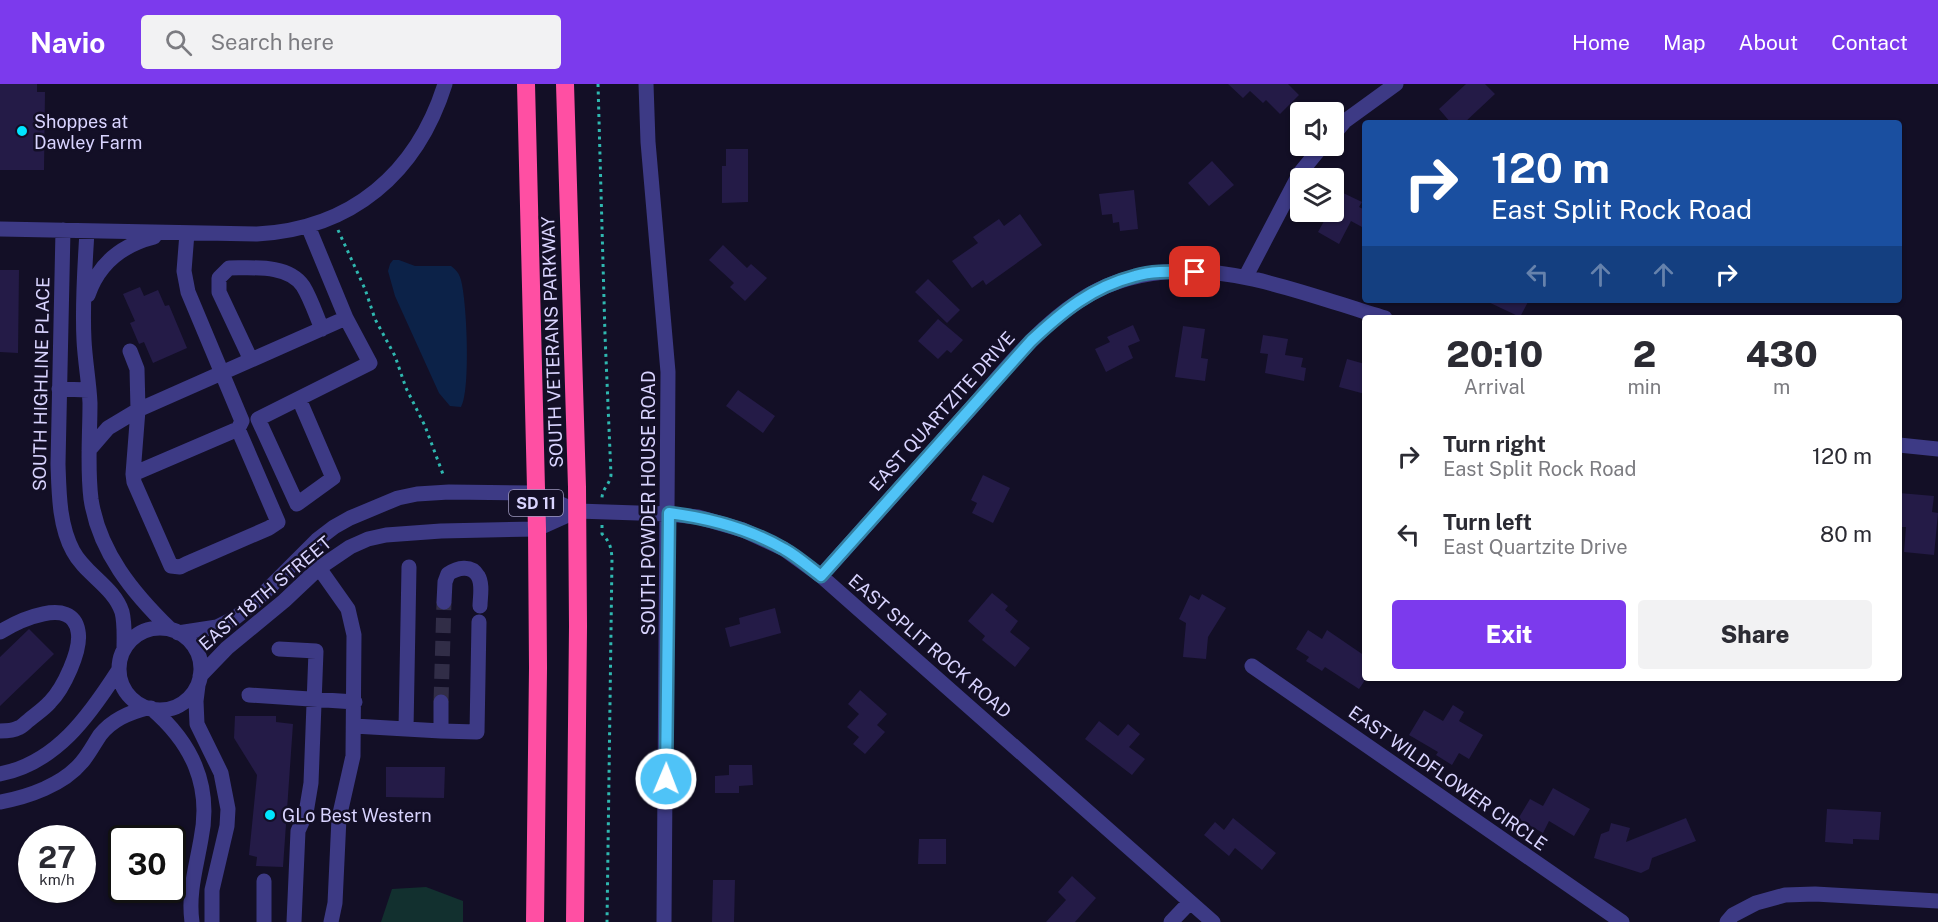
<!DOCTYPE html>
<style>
:root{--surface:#fff;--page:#f2f2f3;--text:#2b2b33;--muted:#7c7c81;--accent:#7c3aed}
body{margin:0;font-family:"Public Sans",sans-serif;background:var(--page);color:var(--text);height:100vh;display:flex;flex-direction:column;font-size:22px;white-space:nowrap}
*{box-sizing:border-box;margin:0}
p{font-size:20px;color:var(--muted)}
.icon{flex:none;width:33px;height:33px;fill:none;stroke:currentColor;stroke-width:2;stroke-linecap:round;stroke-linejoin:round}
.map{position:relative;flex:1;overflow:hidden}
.side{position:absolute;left:1362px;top:231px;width:540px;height:366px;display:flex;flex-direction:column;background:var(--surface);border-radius:6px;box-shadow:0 2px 4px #0004}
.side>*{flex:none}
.top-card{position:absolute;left:1362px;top:36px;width:540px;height:183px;border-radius:6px;box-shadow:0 2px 4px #0004;background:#1a4fa0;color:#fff;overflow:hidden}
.controls{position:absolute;left:1290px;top:18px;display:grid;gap:12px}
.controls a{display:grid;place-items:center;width:54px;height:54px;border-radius:6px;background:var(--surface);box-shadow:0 2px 4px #0004;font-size:30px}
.speed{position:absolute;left:18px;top:741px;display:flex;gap:12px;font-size:30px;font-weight:700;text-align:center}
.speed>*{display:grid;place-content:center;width:78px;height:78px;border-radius:50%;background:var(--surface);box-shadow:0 2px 4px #0004;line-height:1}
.speed small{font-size:15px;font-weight:400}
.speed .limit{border:3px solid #111;border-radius:9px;background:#fff;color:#111}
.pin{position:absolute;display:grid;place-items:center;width:51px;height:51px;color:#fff;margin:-26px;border-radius:12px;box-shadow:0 3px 9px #0006}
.me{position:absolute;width:66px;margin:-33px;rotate:1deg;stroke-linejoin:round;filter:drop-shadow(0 0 4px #0008)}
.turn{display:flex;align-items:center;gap:21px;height:126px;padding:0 30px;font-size:27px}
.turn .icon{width:78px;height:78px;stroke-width:2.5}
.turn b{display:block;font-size:42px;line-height:51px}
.lanes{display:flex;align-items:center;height:57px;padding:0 30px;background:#0003;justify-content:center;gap:30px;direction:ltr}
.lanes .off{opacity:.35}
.eta{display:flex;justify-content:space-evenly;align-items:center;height:102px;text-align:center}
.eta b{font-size:36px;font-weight:800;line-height:42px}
.action{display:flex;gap:12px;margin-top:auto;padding:12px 30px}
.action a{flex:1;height:69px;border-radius:6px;background:var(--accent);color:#fff;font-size:24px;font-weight:800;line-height:69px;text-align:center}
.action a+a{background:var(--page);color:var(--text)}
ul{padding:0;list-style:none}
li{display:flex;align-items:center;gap:18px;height:78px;padding:0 30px}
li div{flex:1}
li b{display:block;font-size:22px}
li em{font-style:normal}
header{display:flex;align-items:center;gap:36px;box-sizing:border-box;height:84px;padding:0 30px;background:var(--accent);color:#fff}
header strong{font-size:28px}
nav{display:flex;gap:33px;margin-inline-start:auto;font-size:21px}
.search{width:420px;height:54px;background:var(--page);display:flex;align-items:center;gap:15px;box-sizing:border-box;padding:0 21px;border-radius:6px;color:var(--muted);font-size:22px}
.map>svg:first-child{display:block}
</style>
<header>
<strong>Navio</strong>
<div class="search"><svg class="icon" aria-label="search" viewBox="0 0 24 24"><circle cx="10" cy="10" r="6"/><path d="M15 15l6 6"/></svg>Search here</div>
<nav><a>Home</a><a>Map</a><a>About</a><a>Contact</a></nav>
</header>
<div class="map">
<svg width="1938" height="838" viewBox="0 0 1938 838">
<rect width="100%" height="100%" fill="#130f26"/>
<path fill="#12302f" d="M426 803 463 817V838H381L392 805Z"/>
<path fill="#0c2248" d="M393 176H399L415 182H451C455 185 458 188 460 193 467 211 471 308 461 323L450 322 439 309 395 212 388 187 390 180Z"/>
<path fill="#241b47" d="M0 0H37V8H45L44 86H0Z
M1228 0H1288L1299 11 1280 30 1266 16 1263 19 1250 7 1243 14Z
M1466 0H1485L1495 10 1464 39H1451L1439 25Z
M726 65H748V118L722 119V82H726Z
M1212 77 1234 101 1209 122 1188 99Z
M1134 106 1138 145 1120 147 1119 138 1113 139 1112 130 1102 131 1099 110Z
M1339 107 1362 118 1359 123 1365 126V137L1362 143 1351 137 1339 160 1318 148 1329 128H1334V118Z
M1020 130 1042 161 986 201 983 196 972 204 952 177 978 159 973 153 999 135 1004 142Z
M723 161 747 184 751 180 767 194 745 217 730 203 734 199 709 176Z
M0 186H19L18 269 0 268Z
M928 195 960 226 947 239 915 208Z
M140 203 144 212 158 206 165 222 169 221 187 264 153 279 144 258 139 260 130 239 135 237 123 210Z
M1484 216H1529L1520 233Z
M938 235 963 256 951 269 947 266 938 275 918 257Z
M1133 241 1140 257 1128 262 1133 274 1106 288 1095 265 1110 258 1107 253Z
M1183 242 1205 245 1201 274 1208 275 1205 297 1175 293Z
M1263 251 1288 255 1285 271 1303 274 1301 283 1306 284 1304 297 1265 289 1268 270 1260 269Z
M1347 275 1365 280V310L1339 303Z
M738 306 775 332 763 349 726 322Z
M983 391 1010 404 993 439 972 429 977 419 971 416Z
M1899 409 1934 412 1932 428 1938 429 1934 471 1904 468 1906 443H1899Z
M992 509 1008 522 1005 526 1018 537 1010 548 1030 564 1015 583 982 556 985 552 968 537Z
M1202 510 1226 524 1208 553 1206 575 1183 573 1186 539 1179 535 1190 511 1199 516Z
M775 524 781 549 730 563 725 544 740 540 739 534Z
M29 545 54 570 0 622V573Z
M1308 546 1322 555 1327 546 1365 572V596L1359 605 1325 583 1322 587 1306 577 1309 573 1296 565Z
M860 606 887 630 877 641 885 648 865 670 853 660 859 653 847 643 859 630 848 620Z
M1453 621 1464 628 1459 637 1483 651 1469 675 1459 669 1452 681 1436 671 1438 668 1409 651 1424 626 1443 637Z
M235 632H276V638L293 640 283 783 256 782 257 773 249 771 257 691 234 654Z
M1099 637 1118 652 1128 640 1140 650 1129 663 1145 675 1132 691 1085 655Z
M729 681H752L753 701 739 702V709H715V692L729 691Z
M386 683H445L444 714 386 713Z
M1553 704 1590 725 1574 752 1549 737 1543 749 1518 735 1530 715 1543 722Z
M1827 725 1881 728 1879 756 1853 755V760L1825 758Z
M1233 734 1276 769 1262 786 1235 764 1229 772 1204 751 1215 738 1224 746Z
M1686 734 1696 757 1652 774 1649 785 1641 789 1594 774 1601 750 1609 747 1611 739 1630 744 1626 758Z
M919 755H946V780H918Z
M1072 792 1096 814 1075 838H1046L1066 816 1058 808Z
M713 796H735L734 838H712Z"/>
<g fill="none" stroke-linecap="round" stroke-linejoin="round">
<path stroke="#312d47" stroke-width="15" stroke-dasharray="15 8" stroke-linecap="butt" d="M441 618 444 518"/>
<path stroke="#2fb8b0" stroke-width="3" stroke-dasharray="3 4.5" stroke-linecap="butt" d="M598 0 605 251 611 391C610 400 602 405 602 414
M338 146 365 205 375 235 395 272 406 304 425 342 444 393
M602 441V450C610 458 611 463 612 474L607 838"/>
<path stroke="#3d3a85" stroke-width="15" d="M646 0 648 58 668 288 664 838
M1334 50 1345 37 1396 0
M0 145 257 150C352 145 417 89 445 0
M63 146 58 380C59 409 59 441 73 467 85 490 114 503 122 528 125 540 124 554 124 565
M87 147C85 183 82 219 84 256 85 277 89 298 90 319 90 351 87 383 91 415 99 468 133 509 170 545
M187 149 184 187 188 208 242 337 238 345 133 390 134 398 171 482 180 483 186 480 269 444 278 438 238 345
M1246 192 1300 89 1322 62
M88 211C99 179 122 161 154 153
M130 267 137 285 138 326 133 390
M251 276 219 208V194L229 184C253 184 288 180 303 202 311 215 316 231 322 245
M59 305 89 306
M299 315 333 394 297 420 258 335 370 279 346 234
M1899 361 1938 365
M89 366 108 344 138 326 346 234 308 142
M319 484 348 525 354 551 353 672 339 734 335 819 331 838
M821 492C872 435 922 379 973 322 1005 286 1037 244 1079 217 1104 200 1134 191 1164 188 1238 181 1314 213 1385 234
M444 518 445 498 448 490C457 484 471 480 478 492 483 500 480 514 480 522
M119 585a41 41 0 1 1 82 0a41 41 0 1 1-82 0Z
M0 548C18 537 72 511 78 547 82 566 63 605 50 618 44 625 36 630 29 636 26 638 22 643 18 644 13 647 5 647 0 647
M178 549 217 543 235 534 256 517 317 456 334 443 350 434 398 414 417 410 449 408 536 409 577 427
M279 565 316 567 311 699 306 729 298 747 294 838
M1252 582 1622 838
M200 592 227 564 284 517 319 484 350 463 368 455 386 451 441 447 537 445 577 427 668 430 698 433 743 446 784 465 821 492 1213 838
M198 601 196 617 197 640 221 689 228 725 227 742 212 806V838
M249 611 355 618
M441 618V647L477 648 479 538
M151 624C192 659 212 701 201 755 196 784 188 809 192 838
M354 642 406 645 409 483
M406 645 441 647
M0 690C56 679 89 632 118 587
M0 718C28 713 63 701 82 678 89 670 94 660 100 651 112 636 128 629 147 624
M264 838V797
M1171 838 1190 818
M1727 838 1733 831 1756 819 1785 811 1815 810 1938 817"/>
<path stroke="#ff4fa3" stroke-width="18" d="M526 0 537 445 538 584 535 838
M565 0 577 403 578 542 575 838"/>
</g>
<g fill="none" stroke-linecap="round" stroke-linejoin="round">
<defs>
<path id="route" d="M666 695 669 429C708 434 748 444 784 465 797 472 809 483 821 492L1031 257C1063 227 1092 203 1135 192 1155 186 1176 188 1195 188"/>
</defs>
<use href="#route" stroke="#337fa1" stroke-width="15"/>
<use href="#route" stroke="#4fc3f7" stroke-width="10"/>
</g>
<g fill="#00e5ff" stroke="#130f26" stroke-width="2">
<circle cx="22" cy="47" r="6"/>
<circle cx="270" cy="731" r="6"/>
</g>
<g text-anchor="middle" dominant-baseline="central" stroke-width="5" stroke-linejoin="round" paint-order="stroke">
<rect fill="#130f26" stroke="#9e99be" stroke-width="1.5" x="509" y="406" width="54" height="26" rx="4.5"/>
<g font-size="16" font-weight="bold" fill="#d9d4ff">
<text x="536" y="419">SD 11</text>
</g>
<g font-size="18" fill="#d9d4ff" stroke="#130f26" text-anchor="start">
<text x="34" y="37">Shoppes at<tspan x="34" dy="21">Dawley Farm</tspan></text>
<text x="282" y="731">GLo Best Western</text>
</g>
<g font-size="18" fill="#d9d4ff" stroke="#130f26">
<text transform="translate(552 258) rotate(-92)">SOUTH VETERANS PARKWAY</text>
<text transform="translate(41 300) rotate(-89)">SOUTH HIGHLINE PLACE</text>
<text transform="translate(942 327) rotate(-48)">EAST QUARTZITE DRIVE</text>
<text transform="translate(648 419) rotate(-90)">SOUTH POWDER HOUSE ROAD</text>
<text transform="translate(265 509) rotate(-40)">EAST 18TH STREET</text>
<text transform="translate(930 562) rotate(41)">EAST SPLIT ROCK ROAD</text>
<text transform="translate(1448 694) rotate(35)">EAST WILDFLOWER CIRCLE</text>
</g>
</g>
</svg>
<div class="controls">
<a><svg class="icon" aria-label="sound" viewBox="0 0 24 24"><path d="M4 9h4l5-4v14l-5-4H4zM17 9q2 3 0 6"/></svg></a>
<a><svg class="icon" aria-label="layers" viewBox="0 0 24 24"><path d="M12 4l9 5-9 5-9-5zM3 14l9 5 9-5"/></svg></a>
</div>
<div class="speed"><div>27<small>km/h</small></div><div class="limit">30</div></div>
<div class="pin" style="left:1195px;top:188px;background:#d93025"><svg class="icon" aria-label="arrive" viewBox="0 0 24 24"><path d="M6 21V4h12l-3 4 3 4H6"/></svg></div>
<svg class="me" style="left:666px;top:695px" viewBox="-20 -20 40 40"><circle r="17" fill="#4fc3f7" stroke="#fff" stroke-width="3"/><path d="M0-11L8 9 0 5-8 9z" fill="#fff"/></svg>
<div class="top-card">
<div class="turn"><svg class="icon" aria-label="right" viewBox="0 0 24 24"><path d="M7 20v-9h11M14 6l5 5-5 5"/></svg><div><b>120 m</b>East Split Rock Road</div></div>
<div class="lanes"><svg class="icon off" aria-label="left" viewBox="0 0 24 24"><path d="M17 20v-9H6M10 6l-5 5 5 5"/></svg><svg class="icon off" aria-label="ahead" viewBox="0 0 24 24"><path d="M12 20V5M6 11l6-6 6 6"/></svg><svg class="icon off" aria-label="ahead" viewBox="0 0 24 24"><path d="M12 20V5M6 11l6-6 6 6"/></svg><svg class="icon" aria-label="right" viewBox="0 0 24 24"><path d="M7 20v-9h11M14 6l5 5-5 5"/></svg></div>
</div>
<section class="side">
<div class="eta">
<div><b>20:10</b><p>Arrival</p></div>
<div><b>2</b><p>min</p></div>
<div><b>430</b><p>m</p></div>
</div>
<ul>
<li><svg class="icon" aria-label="right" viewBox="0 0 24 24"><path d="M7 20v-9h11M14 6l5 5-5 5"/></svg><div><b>Turn right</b><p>East Split Rock Road</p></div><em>120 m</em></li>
<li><svg class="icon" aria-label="left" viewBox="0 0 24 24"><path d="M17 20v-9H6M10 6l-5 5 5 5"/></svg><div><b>Turn left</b><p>East Quartzite Drive</p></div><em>80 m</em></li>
</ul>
<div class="action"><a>Exit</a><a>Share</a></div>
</section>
</div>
